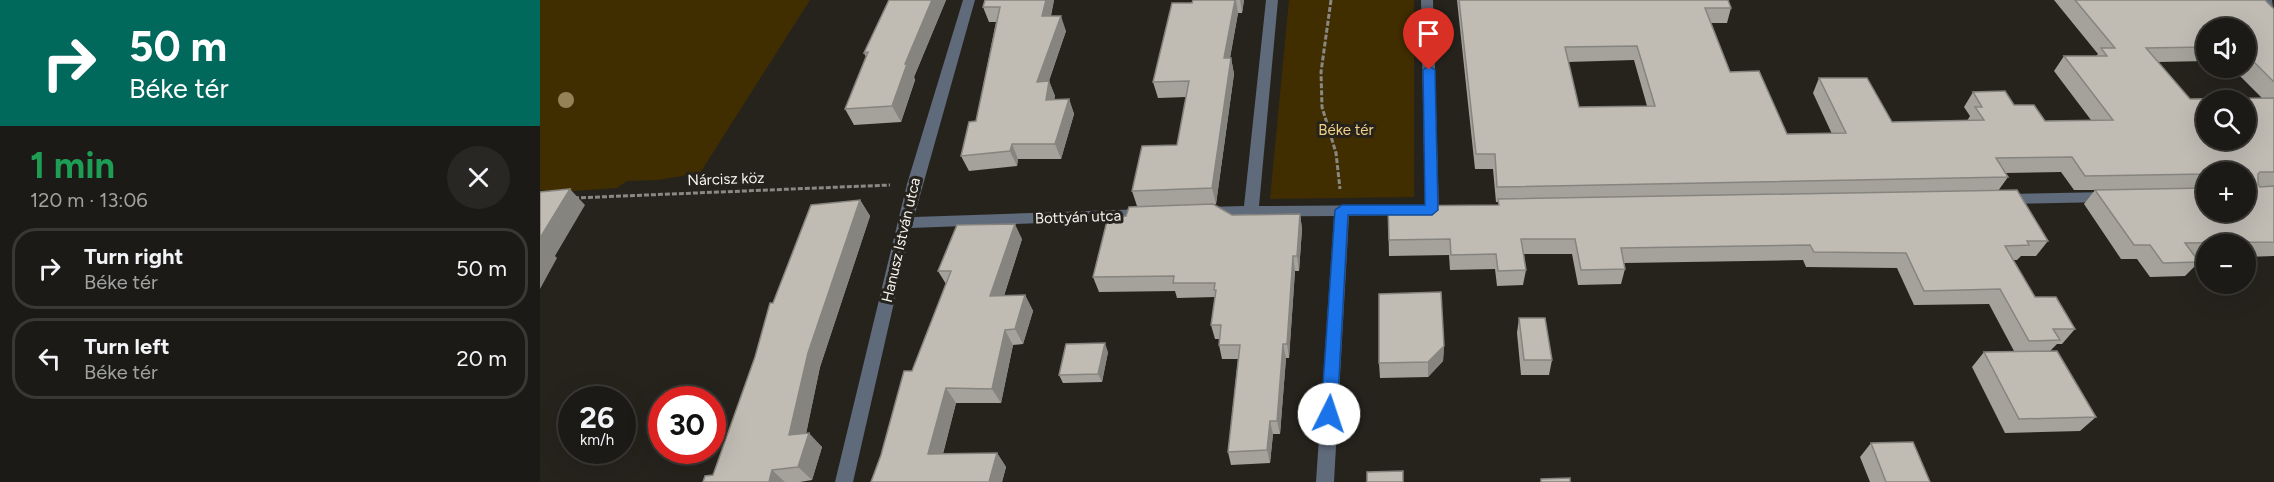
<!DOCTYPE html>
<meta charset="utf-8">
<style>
:root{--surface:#1c1a16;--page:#292723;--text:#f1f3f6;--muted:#a0a1a1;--line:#3a3835}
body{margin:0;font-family:Figtree,sans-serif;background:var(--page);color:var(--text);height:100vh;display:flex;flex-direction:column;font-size:22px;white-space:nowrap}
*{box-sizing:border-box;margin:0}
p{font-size:20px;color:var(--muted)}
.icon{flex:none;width:33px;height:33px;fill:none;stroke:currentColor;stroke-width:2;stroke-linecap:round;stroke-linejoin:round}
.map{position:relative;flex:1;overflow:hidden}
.drawer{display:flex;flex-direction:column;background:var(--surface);width:540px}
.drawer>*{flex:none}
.top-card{background:#00695c;color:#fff;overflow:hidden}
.controls{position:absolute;left:1656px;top:18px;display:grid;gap:12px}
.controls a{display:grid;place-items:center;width:60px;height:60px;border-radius:50%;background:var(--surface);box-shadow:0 6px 24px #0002,0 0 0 2px var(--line);font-size:30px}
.speed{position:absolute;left:18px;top:386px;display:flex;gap:12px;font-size:30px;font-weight:700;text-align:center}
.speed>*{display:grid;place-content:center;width:78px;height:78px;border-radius:50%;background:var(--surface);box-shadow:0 6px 24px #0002,0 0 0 2px var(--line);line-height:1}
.speed small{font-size:15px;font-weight:400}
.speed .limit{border:9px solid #d22;background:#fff;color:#111}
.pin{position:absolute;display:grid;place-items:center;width:51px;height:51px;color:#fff;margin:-62px -26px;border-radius:50% 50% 50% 0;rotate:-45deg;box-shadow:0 0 6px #0007}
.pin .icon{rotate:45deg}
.me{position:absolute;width:66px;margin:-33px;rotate:4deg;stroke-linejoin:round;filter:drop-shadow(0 0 4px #0008)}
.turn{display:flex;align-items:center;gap:21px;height:126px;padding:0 30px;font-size:27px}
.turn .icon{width:78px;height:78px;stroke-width:2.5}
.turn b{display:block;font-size:42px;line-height:51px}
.round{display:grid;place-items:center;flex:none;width:63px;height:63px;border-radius:32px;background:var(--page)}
.headline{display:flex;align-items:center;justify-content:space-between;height:102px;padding:0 30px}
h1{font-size:36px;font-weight:700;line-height:45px;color:#1e9e55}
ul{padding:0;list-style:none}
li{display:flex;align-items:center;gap:18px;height:81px;margin:0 12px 9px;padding:0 18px;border:3px solid var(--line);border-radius:24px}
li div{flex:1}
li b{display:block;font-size:22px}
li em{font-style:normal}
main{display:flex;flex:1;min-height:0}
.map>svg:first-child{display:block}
</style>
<main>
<section class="drawer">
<div class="top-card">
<div class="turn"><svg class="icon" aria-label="right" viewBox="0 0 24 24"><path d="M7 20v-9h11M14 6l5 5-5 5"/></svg><div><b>50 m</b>Béke tér</div></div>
</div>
<div class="headline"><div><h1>1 min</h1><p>120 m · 13:06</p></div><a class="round"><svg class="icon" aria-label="close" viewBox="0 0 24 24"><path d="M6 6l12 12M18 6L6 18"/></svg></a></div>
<ul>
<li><svg class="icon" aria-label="right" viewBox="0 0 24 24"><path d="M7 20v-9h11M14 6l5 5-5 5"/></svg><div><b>Turn right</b><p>Béke tér</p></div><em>50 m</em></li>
<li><svg class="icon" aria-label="left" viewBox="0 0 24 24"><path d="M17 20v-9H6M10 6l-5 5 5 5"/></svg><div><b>Turn left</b><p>Béke tér</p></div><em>20 m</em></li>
</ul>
</section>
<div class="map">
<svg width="1734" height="482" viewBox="0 0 1734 482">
<rect width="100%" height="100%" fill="#26231d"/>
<path fill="#402e00" d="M0 0H270L160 173 118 180 87 181 77 188 18 192 0 190Z
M749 0H874V197L730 199Z"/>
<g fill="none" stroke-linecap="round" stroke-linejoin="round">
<path stroke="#8a8883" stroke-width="3" stroke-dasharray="5 2" stroke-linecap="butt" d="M791 0 781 72 782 107 796 153 800 189
M34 198 350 185"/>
<path fill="#5f6a7b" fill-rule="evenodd" d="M423 0H435L374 217 605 209 612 214 605 219 371 228 313 482H295L367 184Z
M726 0H738L719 206 869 205 876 210 869 215 809 216 794 482H776L794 216 665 217 658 212 665 207 704 206Z
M881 0H893L899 210 892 215 885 210Z
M1719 0H1732L1734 12Z
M1568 192 1575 197 1568 202 1463 204 1456 199 1463 194Z"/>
</g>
<circle fill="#968257" cx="26" cy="100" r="8"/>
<path fill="#a5a29b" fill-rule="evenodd" d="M349 0H406L374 77 375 80 361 122 314 125 305 109 326 57 324 53Z
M445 0H514L511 16 526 31 509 81 515 96 514 99H529L534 114 521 159H478L477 166 429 171 421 156 436 121 456 22H449L443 7Z
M653 0H704L702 13H698L690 58H691L694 74 676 204H673L692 215 760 214 762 229 759 271H755L749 358H746L740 434H733L730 463 691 465 688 452 698 359H682L679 345V339H675L671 325 675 297 637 298 635 291 559 292 553 277 586 216 597 206 592 191 637 145 646 97 618 98 613 82Z
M917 0H1188L1191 8 1187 23H1171L1190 72 1247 134H1292L1273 93 1279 78 1352 122 1427 121 1430 116 1424 107 1433 92 1474 105 1505 121 1551 120 1514 71 1524 56H1556L1558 54 1514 0H1725L1734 9V256L1706 257V244H1666V257H1656L1659 262 1645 276 1610 277 1597 259H1581L1544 204 1555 190H1534L1521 172 1465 173 1468 177 1458 191 1508 241 1496 256H1481L1477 260H1473L1495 297 1535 329 1522 344H1517L1510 351 1556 417 1540 431 1465 433 1432 367 1444 352 1474 351 1449 304 1374 305 1357 268 1266 267 1263 260 1084 263 1085 269 1081 284 1038 285 1032 254H984L986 270 983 285 957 286 955 269 910 270 909 255 849 256 848 206 958 205V202H956L953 169H935ZM1666 28H1706V68H1692L1722 98 1650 99 1618 62 1666 61ZM1094 60 1107 106 1039 107 1028 62ZM1666 172H1706L1666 212Z
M320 200 330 216 280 367 266 433 282 447 272 480 260 482H163L173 475 215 357Z
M482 239 464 296 485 295 493 311 483 344 473 345 461 403H416L403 454 457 453 466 467 462 482H331L406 284 398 271Z
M979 318 1012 360 1009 375H981L977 333Z
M904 346 903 361 888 377 840 378 839 363Z
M568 352 562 382 523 383 519 375Z
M1331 443 1390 482H1330L1320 457Z"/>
<path fill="#86847e" d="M392 0H406L374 77 375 80 361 122 352 106 365 64Z
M506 0H514L507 31 502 16Z
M695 0H696L698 13 687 74 684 58Z
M700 0H704L702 13Z
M521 16 526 31 503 97 497 82Z
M691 58 694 74 676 204 672 188Z
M509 81 515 96 512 115 506 100Z
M529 99 534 114 521 159 515 144Z
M472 144 478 159 477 166 470 151Z
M30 189 45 205 15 256 17 258 0 289V238Z
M320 200 330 216 280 367 263 449 249 435 268 353Z
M760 214 762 229 759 271 757 256Z
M475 224 482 239 459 311 450 296Z
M753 256 755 271 749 358 747 344Z
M485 295 493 311 483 344 475 329Z
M465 330 473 345 461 403 452 389Z
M565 343 568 352 562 382 558 374Z
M743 344 746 358 740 434 737 421Z
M904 346 903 361 888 377V362Z
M406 388 416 403 399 468 388 454Z
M730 421 733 434 730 463 727 450Z
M269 433 282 447 272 480 258 467Z
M457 453 466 467 462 482H449Z
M232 470 245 482H229Z"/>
<path fill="#c0bcb4" stroke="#86847e" stroke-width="1.5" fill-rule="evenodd" d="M349 0H392L365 64H367L352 106 305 109 328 52 324 53Z
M445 0H506L502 16H521L497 82 509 81 506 100 529 99 515 144H472L470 151 421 156 429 122 436 121 460 7H443Z
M653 0H695L684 58H691L672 188 592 191 602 146 637 145 649 81 613 82 632 3H652Z
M919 0H1188L1191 8H1165L1190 72 1219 71 1247 134 1306 133 1279 78H1327L1352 122 1444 120 1435 107H1442L1433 92 1465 91 1474 105H1494L1505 121 1573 120 1524 56H1567L1561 48H1575L1535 0H1725L1734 9V82L1706 54V28H1666V47L1606 48 1650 99 1734 98V172H1720L1718 174V184L1720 187 1734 186V242L1645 243 1659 262 1623 263 1610 245H1594L1555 190 1666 188V212H1706V172H1666V174L1545 176 1532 157 1456 158 1468 177 957 187 955 154H936ZM1097 46 1115 106 1039 107 1025 47ZM1666 100H1706V140H1666Z
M30 189 0 238V192Z
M1477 190 1508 241H1487L1489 245 1465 246 1495 297H1516L1535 329H1513L1520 340 1489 341 1460 289 1384 291 1366 253 1274 252 1270 245 1081 248 1085 269 1041 270 1035 239H981L986 270 958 271 956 254 911 255 910 239 849 240 848 206 959 205 958 199Z
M320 200 268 353 249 435 269 433 258 467 232 470 229 482H163L165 476 173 475 215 357 230 303H233L271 205Z
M673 204 692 215 760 214 757 256H753L747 344H743L737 421H730L727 450 688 452 700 345H679L681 325H671L676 290H674L675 283H633L634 276 553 277 568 217 586 216 589 207Z
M475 224 450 296 485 295 475 329 465 330 452 389 406 388 388 454 457 453 449 482H331L341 455 364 371H372L411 271H398L417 225Z
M901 292 904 346 888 362 839 363V294Z
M979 318H1005L1012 360H984Z
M565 343 558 374 519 375 526 344Z
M1517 351 1556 417 1479 419 1444 352Z
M1373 442 1390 482H1346L1331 443Z
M863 471V482H827V472Z
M1030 478V482H1001V479Z"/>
<path fill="#1a73e8" stroke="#114b97" stroke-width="1.5" d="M889 66 895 70 898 210 892 215H808L797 414 794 419 789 421 783 419 781 414 795 210 802 205H885L883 70Z"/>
<g text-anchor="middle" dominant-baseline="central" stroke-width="6" stroke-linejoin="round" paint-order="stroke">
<g font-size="15" fill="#f1cf86" stroke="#26231d">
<text x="806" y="130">Béke tér</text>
</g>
<g font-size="15" fill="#f6f4f0" stroke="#26231d">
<text transform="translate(186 179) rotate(-2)">Nárcisz köz</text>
<text transform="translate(538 217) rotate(-2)">Bottyán utca</text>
<text transform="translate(361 240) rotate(-77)">Hanusz István utca</text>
</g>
</g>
</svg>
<div class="controls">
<a><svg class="icon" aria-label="sound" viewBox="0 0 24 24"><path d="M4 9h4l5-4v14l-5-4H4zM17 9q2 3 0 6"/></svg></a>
<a><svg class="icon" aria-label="search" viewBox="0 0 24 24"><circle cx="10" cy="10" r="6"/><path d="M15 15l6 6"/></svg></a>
<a>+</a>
<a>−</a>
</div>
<div class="speed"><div>26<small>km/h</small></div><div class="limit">30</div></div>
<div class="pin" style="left:889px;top:70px;background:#d93025"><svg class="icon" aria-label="arrive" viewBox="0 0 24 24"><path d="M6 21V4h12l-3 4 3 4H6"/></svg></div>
<svg class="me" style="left:789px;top:414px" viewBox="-20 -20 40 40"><circle r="19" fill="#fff"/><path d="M0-13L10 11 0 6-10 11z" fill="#1a73e8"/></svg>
</div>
</main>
